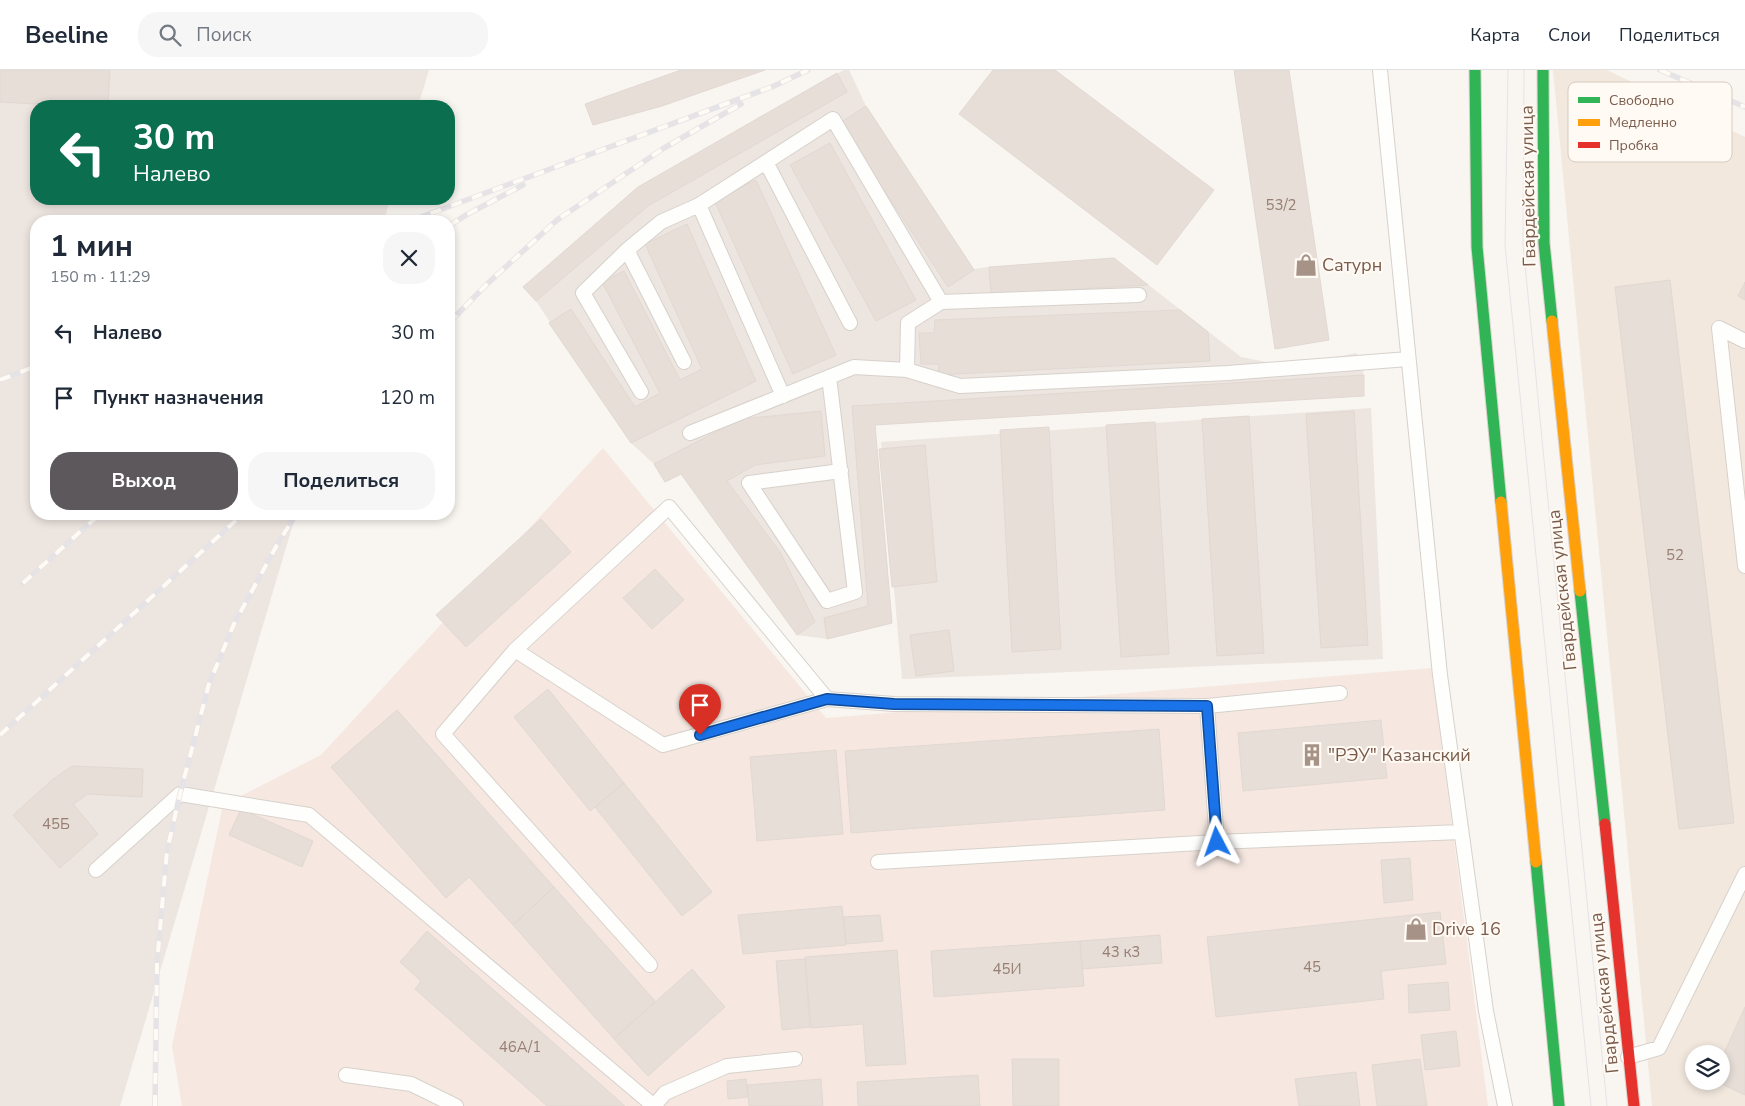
<!DOCTYPE html>
<html lang="ru">
<meta charset="utf-8">
<style>
:root{--surface:#fff;--page:#f6f6f7;--text:#1f2937;--muted:#747a83;--line:#e0e1e3;--accent:#5c585b}
body{margin:0;font-family:"Nunito Sans",sans-serif;background:var(--page);color:var(--text);height:100vh;display:flex;flex-direction:column;font-size:19px;white-space:nowrap}
*{box-sizing:border-box;margin:0}
p{font-size:16px;color:var(--muted)}
.icon{flex:none;width:28px;height:28px;fill:none;stroke:currentColor;stroke-width:2;stroke-linecap:round;stroke-linejoin:round}
.map{position:relative;flex:1;overflow:hidden}
.sheet{position:absolute;left:30px;top:145px;width:425px;height:305px;display:flex;flex-direction:column;background:var(--surface);border-radius:20px;box-shadow:0 2px 8px #0003}
.sheet>*{flex:none}
.top-card{position:absolute;left:30px;top:30px;width:425px;height:105px;border-radius:20px;box-shadow:0 2px 8px #0003;background:#0b6e4f;color:#fff;overflow:hidden}
.buttons{position:absolute;left:1685px;top:975px;display:grid;gap:10px}
.buttons a{display:grid;place-items:center;width:45px;height:45px;border-radius:50%;background:var(--surface);box-shadow:0 2px 8px #0003;font-size:25px}
.pin{position:absolute;display:grid;place-items:center;width:42px;height:42px;color:#fff;margin:-51px -21px;border-radius:50% 50% 50% 0;rotate:-45deg;box-shadow:0 0 5px #0007}
.pin .icon{rotate:45deg}
.me{position:absolute;width:55px;margin:-28px;rotate:356deg;stroke-linejoin:round;filter:drop-shadow(0 0 4px #0008)}
.turn{display:flex;align-items:center;gap:18px;height:105px;padding:0 20px;font-size:22px}
.turn .icon{width:65px;height:65px;stroke-width:2.5}
.turn b{display:block;font-size:35px;line-height:42px}
.round{display:grid;place-items:center;flex:none;width:52px;height:52px;border-radius:20px;background:var(--page)}
.summary{display:flex;align-items:center;justify-content:space-between;height:85px;padding:0 20px}
h1{font-size:30px;font-weight:700;line-height:38px}
.cta{display:flex;gap:10px;margin-top:auto;padding:10px 20px}
.cta a{flex:1;height:58px;border-radius:20px;background:var(--accent);color:#fff;font-size:20px;font-weight:700;line-height:58px;text-align:center}
.cta a+a{background:var(--page);color:var(--text)}
ul{padding:0;list-style:none}
li{display:flex;align-items:center;gap:15px;height:65px;padding:0 20px}
li div{flex:1}
li b{display:block;font-size:19px}
li em{font-style:normal}
header{display:flex;align-items:center;gap:30px;box-sizing:border-box;height:70px;padding:0 25px;background:var(--surface);border-bottom:1px solid var(--line)}
header strong{font-size:24px}
nav{display:flex;gap:28px;margin-inline-start:auto;font-size:18px}
.search{width:350px;height:45px;background:var(--page);display:flex;align-items:center;gap:12px;box-sizing:border-box;padding:0 18px;border-radius:20px;color:var(--muted);font-size:19px}
.map>svg:first-child{display:block}
</style>
<header>
<strong>Beeline</strong>
<div class="search"><svg class="icon" aria-label="search" viewBox="0 0 24 24"><circle cx="10" cy="10" r="6"/><path d="M15 15l6 6"/></svg>Поиск</div>
<nav><a>Карта</a><a>Слои</a><a>Поделиться</a></nav>
</header>
<div class="map">
<svg width="1745" height="1036" viewBox="0 0 1745 1036">
<rect width="100%" height="100%" fill="#f9f5f0"/>
<path fill="#f2e8de" fill-rule="evenodd" d="M1553 0H1607L1745 67V1036H1652ZM1694 984H1721V1011H1694Z"/>
<path fill="#f6e8e1" d="M603 378 826 648 1432 598 1488 1036H182L172 976 223 735 321 685Z"/>
<path fill="#ede5e0" d="M0 0H429L418 36H36V129H390L384 151H36V444H296L120 1036H0Z
M844 0H849L866 36 974 199 989 197 1114 188 1241 287 1290 297 1356 283 1363 292 1364 326 875 355 892 553 827 569 797 565 681 404 665 412 654 394 631 373 536 231 523 217 638 117Z
M1371 338 1383 589 902 609 881 372Z"/>
<path fill="#e6ded7" stroke="#e2d8d2" d="M0 0H110L108 36H69L0 32Z
M681 0H765L662 36 593 55 585 34Z
M993 0H1055L1214 120 1157 195 959 44Z
M1234 0H1289L1329 270 1275 279Z
M837 3 847 22 648 136 536 231 523 217 638 117Z
M866 36 974 200 948 217 840 53Z
M830 73 916 230 876 251 790 95Z
M756 110 836 285 793 304 714 130Z
M687 154 756 311 631 373 549 253 571 239 635 337 660 323 602 212 624 201 680 310 702 299 645 174Z
M1114 188 1148 215 991 224 989 197Z
M1670 210 1734 753 1679 759 1615 217Z
M1745 212V230L1738 226Z
M1180 240 1208 262 1210 291 938 305 939 294H921L919 263H934L935 250Z
M1364 305V326L875 355 892 553 827 569 824 548 868 536 852 336Z
M821 341 825 386 755 395 727 411 780 482 815 552 797 565 681 404 665 412 654 394 741 349Z
M1354 341 1368 575 1321 578 1306 344Z
M1249 346 1264 583 1217 586 1202 349Z
M1155 352 1169 584 1121 587 1106 355Z
M1049 357 1061 579 1012 582 1000 360Z
M925 375 937 512 892 517 879 379Z
M541 449 571 482 466 577 436 545Z
M655 499 684 530 652 559 623 528Z
M949 560 954 601 916 606 910 565Z
M548 619 624 713 590 741 514 647Z
M397 640 554 817 513 855 469 807 446 828 331 697Z
M1381 650 1387 708 1243 721 1238 663Z
M1159 659 1165 740 851 763 845 681Z
M836 680 843 764 757 771 750 687Z
M72 696 143 699 142 727 88 724 73 734 98 764 60 798 13 745 52 710Z
M624 713 712 822 682 846 595 737Z
M241 739 313 771 302 797 229 765Z
M1410 788 1413 830 1384 833 1381 790Z
M554 817 655 931 614 969 513 855Z
M842 836 846 875 743 884 738 845Z
M1440 842 1446 894 1381 901 1384 929 1216 947 1207 867Z
M880 845 883 871 846 874 843 847Z
M427 861 625 1036H547L415 919 421 911 400 892Z
M1160 865 1162 893 1082 899 1080 871Z
M1080 871 1084 916 934 927 931 881Z
M897 880 906 994 866 996 863 954 811 958 805 887Z
M805 889 810 957 782 960 776 891Z
M692 899 725 937 648 1006 614 969Z
M1448 912 1450 940 1409 943 1408 915Z
M1745 937V1025L1715 1011H1721V990Z
M1456 961 1460 996 1425 1000 1421 965Z
M1012 989H1059V1036H1013Z
M1420 989 1427 1036H1377L1372 995Z
M1356 1002 1360 1036H1299L1295 1009Z
M978 1005 980 1036H858L857 1012Z
M746 1009 748 1027 728 1029 727 1011Z
M821 1009 823 1036H749L747 1015Z"/>
<g fill="none" stroke-linecap="round" stroke-linejoin="round">
<defs>
<path id="lane" d="M1380 0 1440 605 1486 941 1505 1036
M766 92 850 253
M699 135 783 326
M627 180 684 292
M1745 271 1719 258 1745 496
M907 300 908 253 941 232 1139 225
M829 307 855 522 827 531 749 413 841 401
M641 322 583 223 627 180 661 152 699 135 833 49 941 232
M690 363 854 297 907 300 960 316 1228 303 1408 289
M515 580 663 675 827 629 894 634 1207 636 1340 623
M1207 636 1217 772
M878 792 1217 772 1461 762
M96 800 180 724 309 745 654 1036
M650 895 443 664 515 580 669 437 827 629
M1628 987 1659 978 1745 804
M346 1005 411 1014 456 1036
M654 1036 665 1023 727 996 795 989"/>
<path id="fast" d="M1475 0 1477 177 1501 432
M1543 0 1544 173 1552 251
M1580 521 1605 754
M1536 792 1559 1036"/>
<path id="slow" d="M1552 251 1580 521
M1501 432 1536 792"/>
<path id="jam" d="M1605 754 1634 1036"/>
</defs>
<use href="#lane" stroke="#d7d1cb" stroke-width="16"/>
<use href="#fast" stroke="#d9d2cb" stroke-width="13"/>
<use href="#slow" stroke="#d9d2cb" stroke-width="13"/>
<use href="#jam" stroke="#d9d2cb" stroke-width="13"/>
<use href="#lane" stroke="#fefefd" stroke-width="14"/>
<use href="#fast" stroke="#30b455" stroke-width="11"/>
<use href="#slow" stroke="#ff9f0a" stroke-width="11"/>
<use href="#jam" stroke="#e5322d" stroke-width="11"/>
<path stroke="#e6e3e7" stroke-width="1" d="M1508 0 1505 175 1591 1036
M1524 0 1523 174 1607 1036"/>
<defs>
<path id="rail" d="M1660 0 1745 37
M410 151 774 16 808 0
M449 156 466 145 523 115
M449 253 486 215 557 150 664 78 741 34
M0 310 36 296
M23 513 100 444
M0 665 243 444
M155 1036 157 893 167 781 180 724 209 614 234 554 277 475 296 444"/>
</defs>
<use href="#rail" stroke="#e6e3e7" stroke-width="5.5"/>
<use href="#rail" stroke="#fffaf3" stroke-width="4" stroke-dasharray="11" stroke-linecap="butt"/>
</g>
<g fill="none" stroke-linecap="round" stroke-linejoin="round">
<defs>
<path id="route" d="M700 665 827 629 894 634 1207 636 1217 772"/>
</defs>
<use href="#route" stroke="#114b97" stroke-width="12"/>
<use href="#route" stroke="#1a73e8" stroke-width="9"/>
</g>
<defs>
<symbol id="shop-bare" viewBox="-9 -9 18 18"><path d="M-5-2.5h2.3a2.7 3.5 0 0 1 5.4 0H5L5.5 6h-11ZM-1.5-2.5h3a1.5 2.3 0 0 0-3 0Z" fill="#a69286" stroke="#fffaf3" stroke-width="2.5" paint-order="stroke"/></symbol>
<symbol id="building-bare" viewBox="-9 -9 18 18"><path d="M-4-6H4V6H1V3H-1V6H-4ZM-2.5-4.3h1.7v1.8h-1.7ZM.8-4.3h1.7v1.8H.8ZM-2.5-1h1.7V.8h-1.7ZM.8-1h1.7V.8H.8Z" fill="#a69286" stroke="#fffaf3" stroke-width="2.5" paint-order="stroke"/></symbol>
</defs>
<g fill-rule="evenodd">
<use href="#shop-bare" x="1290" y="179" width="32" height="32"/>
<use href="#building-bare" x="1296" y="669" width="32" height="32"/>
<use href="#shop-bare" x="1400" y="843" width="32" height="32"/>
</g>
<g text-anchor="middle" dominant-baseline="central" stroke-width="4" stroke-linejoin="round" paint-order="stroke">
<g font-size="15" fill="#977e72">
<text x="1281" y="135">53/2</text>
<text x="1675" y="485">52</text>
<text x="56" y="754">45Б</text>
<text x="1121" y="882">43 к3</text>
<text x="1312" y="897">45</text>
<text x="1007" y="899">45И</text>
<text x="520" y="977">46А/1</text>
</g>
<g font-size="18" fill="#7a5c4d" stroke="#fffaf3">
<text transform="translate(1528 116) rotate(-91)">Гвардейская улица</text>
<text transform="translate(1562 520) rotate(-96)">Гвардейская улица</text>
<text transform="translate(1604 923) rotate(-96)">Гвардейская улица</text>
</g>
<g font-size="18" fill="#7a5c4d" stroke="#fffaf3" text-anchor="start">
<text x="1322" y="195">Сатурн</text>
<text x="1328" y="685">"РЭУ" Казанский</text>
<text x="1432" y="859">Drive 16</text>
</g>
</g>
<rect x="1568" y="12" width="164" height="80" rx="8" fill="#fffaf3" stroke="#d7cbc1" stroke-width="1"/>
<rect x="1578" y="27" width="22" height="6" fill="#30b455"/>
<rect x="1578" y="49" width="22" height="7" fill="#ff9f0a"/>
<rect x="1578" y="72" width="22" height="6" fill="#e5322d"/>
<g font-size="14" fill="#7a5c4d">
<text x="1609" y="35">Свободно</text>
<text x="1609" y="57">Медленно</text>
<text x="1609" y="80">Пробка</text>
</g>
</svg>
<div class="buttons">
<a><svg class="icon" aria-label="layers" viewBox="0 0 24 24"><path d="M12 4l9 5-9 5-9-5zM3 14l9 5 9-5"/></svg></a>
</div>
<div class="pin" style="left:700px;top:665px;background:#d93025"><svg class="icon" aria-label="arrive" viewBox="0 0 24 24"><path d="M6 21V4h12l-3 4 3 4H6"/></svg></div>
<svg class="me" style="left:1217px;top:772px" viewBox="-20 -20 40 40"><path d="M0-17L14 15 0 8-14 15z" fill="#1a73e8" stroke="#fff" stroke-width="4"/></svg>
<div class="top-card">
<div class="turn"><svg class="icon" aria-label="left" viewBox="0 0 24 24"><path d="M17 20v-9H6M10 6l-5 5 5 5"/></svg><div><b>30 m</b>Налево</div></div>
</div>
<section class="sheet">
<div class="summary"><div><h1>1 мин</h1><p>150 m · 11:29</p></div><a class="round"><svg class="icon" aria-label="close" viewBox="0 0 24 24"><path d="M6 6l12 12M18 6L6 18"/></svg></a></div>
<ul>
<li><svg class="icon" aria-label="left" viewBox="0 0 24 24"><path d="M17 20v-9H6M10 6l-5 5 5 5"/></svg><div><b>Налево</b></div><em>30 m</em></li>
<li><svg class="icon" aria-label="arrive" viewBox="0 0 24 24"><path d="M6 21V4h12l-3 4 3 4H6"/></svg><div><b>Пункт назначения</b></div><em>120 m</em></li>
</ul>
<div class="cta"><a>Выход</a><a>Поделиться</a></div>
</section>
</div>
